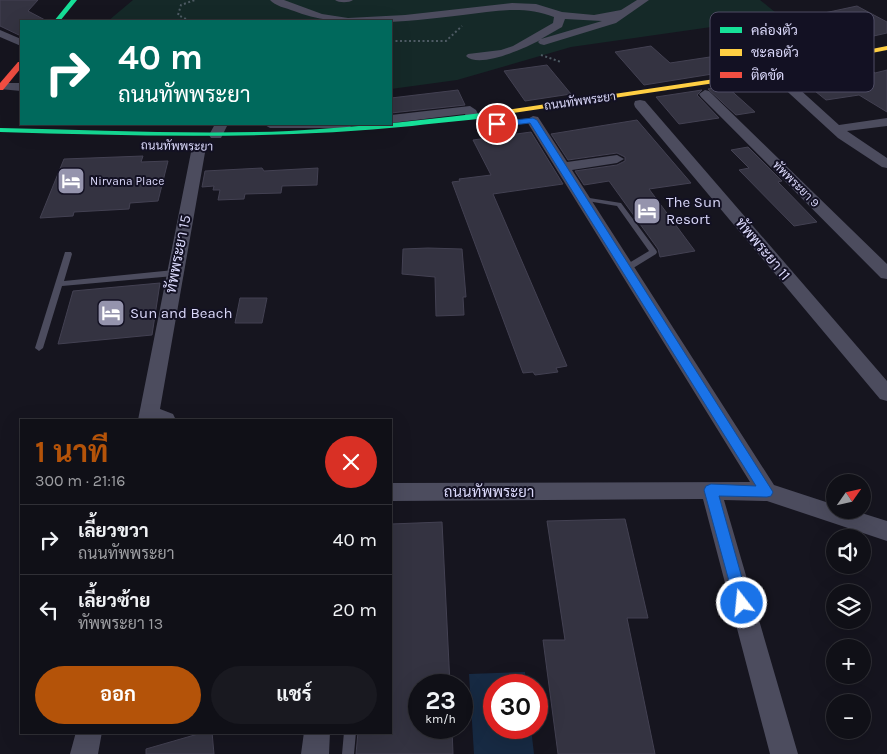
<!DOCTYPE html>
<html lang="th">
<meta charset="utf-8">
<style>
:root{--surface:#101017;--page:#191920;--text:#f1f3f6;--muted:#9c9da1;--line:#303036;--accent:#b45309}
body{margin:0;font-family:Karla,Sarabun,sans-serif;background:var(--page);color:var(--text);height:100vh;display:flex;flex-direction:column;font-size:19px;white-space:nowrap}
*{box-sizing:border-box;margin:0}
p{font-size:16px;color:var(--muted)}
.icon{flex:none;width:28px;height:28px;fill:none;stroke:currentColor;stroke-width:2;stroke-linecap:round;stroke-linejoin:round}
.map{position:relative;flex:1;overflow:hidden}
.drawer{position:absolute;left:20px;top:419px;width:372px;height:315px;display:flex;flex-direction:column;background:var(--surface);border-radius:0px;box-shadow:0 5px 20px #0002,0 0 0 1px var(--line)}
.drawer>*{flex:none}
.banner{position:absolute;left:20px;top:20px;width:372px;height:105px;border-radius:0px;box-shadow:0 5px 20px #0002,0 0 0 1px var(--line);background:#00695c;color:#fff;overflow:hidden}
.needle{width:32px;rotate:56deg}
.fabs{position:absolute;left:826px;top:474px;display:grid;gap:10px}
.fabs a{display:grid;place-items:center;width:45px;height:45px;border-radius:50%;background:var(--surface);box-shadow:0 5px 20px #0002,0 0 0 1px var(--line);font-size:25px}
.speed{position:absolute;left:408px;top:674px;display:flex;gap:10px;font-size:25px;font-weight:700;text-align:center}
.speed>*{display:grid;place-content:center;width:65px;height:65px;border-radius:50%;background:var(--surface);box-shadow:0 5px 20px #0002,0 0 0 1px var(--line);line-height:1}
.speed small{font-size:12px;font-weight:400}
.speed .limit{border:8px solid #d22;background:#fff;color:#111}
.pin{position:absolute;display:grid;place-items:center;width:42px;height:42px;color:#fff;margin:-21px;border:2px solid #fff;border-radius:50%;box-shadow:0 1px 5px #0007}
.me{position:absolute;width:55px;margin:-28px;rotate:344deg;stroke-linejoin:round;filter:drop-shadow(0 0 4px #0008)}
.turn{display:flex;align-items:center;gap:18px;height:105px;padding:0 15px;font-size:22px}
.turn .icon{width:65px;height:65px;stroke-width:2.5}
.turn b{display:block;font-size:35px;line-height:42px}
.round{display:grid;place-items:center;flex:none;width:52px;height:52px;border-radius:26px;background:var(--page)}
.head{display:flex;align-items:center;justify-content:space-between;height:85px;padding:0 15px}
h1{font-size:30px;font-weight:700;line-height:38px;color:var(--accent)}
.primary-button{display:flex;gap:10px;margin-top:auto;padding:10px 15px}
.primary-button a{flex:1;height:58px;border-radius:30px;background:var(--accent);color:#fff;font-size:20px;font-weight:700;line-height:58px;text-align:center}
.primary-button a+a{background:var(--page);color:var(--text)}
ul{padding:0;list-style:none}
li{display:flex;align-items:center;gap:15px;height:70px;padding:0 15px;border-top:1px solid var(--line)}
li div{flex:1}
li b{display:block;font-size:19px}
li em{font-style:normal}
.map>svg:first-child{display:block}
</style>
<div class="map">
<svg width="887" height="754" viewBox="0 0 887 754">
<rect width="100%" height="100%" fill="#16151f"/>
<path fill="#152928" d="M133 0H760L781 17 571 47 457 80 391 89V21H108Z"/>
<path fill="#172a43" d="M525 672 526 685H494V728H531L534 754H474L469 674Z"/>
<path fill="#343341" stroke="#434152" d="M0 0H38L28 11 47 21H21V36L0 26Z
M857 6 887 22V33L838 44 796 19Z
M651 46 670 63 743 52 762 66 644 85 615 52Z
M858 61 875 73 887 70V112L859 95 826 100 794 74Z
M547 65 571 94 525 101 504 71Z
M726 86 755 112 736 115 708 89Z
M458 90 465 105 391 113V98Z
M702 90 697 95 719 118 679 124 656 97Z
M637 120 691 183 649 189 695 251 660 257 658 249 609 181 584 185 575 171 617 165 625 161V157L617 153 568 160 551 134Z
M531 132 563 184 493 194 567 366 556 368 558 372 535 375 533 372 523 373 452 182 460 181 459 179 491 175 473 140Z
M748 147 782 181 778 182 817 222 794 226 739 170 749 168 731 150Z
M143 156 141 162 168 161 158 201 130 203 129 209 74 212 73 216 40 218 64 159Z
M262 168 264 171 318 168 317 185 282 186 281 193 245 194 244 199 218 200 220 190H213L214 186 202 187 205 171Z
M428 248 462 249 466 297H463L464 315 436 316 435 277 402 274 403 249Z
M160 283 152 335 58 344 73 291Z
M240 298H267L262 323H235Z
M625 519 648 618H627L655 754H558L543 640H565L547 521Z
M442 522 450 685H419V728H452L453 754H356L358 732H391V524Z
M205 732H212L214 754H146V749Z"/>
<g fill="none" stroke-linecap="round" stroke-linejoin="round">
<path stroke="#4e5b64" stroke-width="2" stroke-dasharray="2 2.5" stroke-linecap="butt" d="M190 21 178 15 181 5 195 0
M391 41H446L462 26
M541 55 561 62"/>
<path fill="#4c4c5e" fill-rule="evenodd" d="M335 0H353C349 3 339 3 335 0Z
M734 41H738L777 70V72H773L734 43Z
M583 197 621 203 656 250 657 252 656 254 630 270H624L623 268 624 266 649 251 617 206 581 200V198Z
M65 252H71L72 254 64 281 174 270 178 273 174 276 62 286 43 348 39 351 35 348Z
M344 732H356L354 754H342Z"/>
<path fill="#4c4c5e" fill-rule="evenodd" d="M270 0H284L322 14 348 18 405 15 512 3 536 4 562 12 594 15 621 10 637 0H649L616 23 544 45 540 44 538 42 540 40C526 48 479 69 466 56L468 54 501 50 513 46 553 23 554 17C524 5 494 11 463 15 413 21 341 30 294 11 286 8 275 6 270 0ZM565 19 602 21 541 39 562 27Z
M0 30 21 39V46L0 37Z
M782 76 786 77 839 125 887 118V126L847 131 887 158V168L882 167 838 138 778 83 776 80 778 77Z
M0 83H21V91L0 89Z
M705 90 709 91 887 264V279L881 278 701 97 699 94Z
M640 100 645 101 887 381V401L880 399 635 107 634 104 635 101Z
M470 106 476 110 479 116 477 119H467L465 114 391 123V115Z
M533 116 538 117 567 162 617 155 624 159 617 163 572 170 774 485 835 505V510H852L887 521V541L767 501 724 500 798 754H770L703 499 391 501V483L750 482 526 120Z
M215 124H228L221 138H211L209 135Z
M263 124H355L348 128H270Z
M199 143 206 147 160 409 173 414 176 420H138L192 147Z
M76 732H102L98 754H70Z
M304 732H330L329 754H301Z"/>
<path fill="#16e098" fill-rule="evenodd" d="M71 0H77L60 21H54Z
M507 110 511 112 510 114C478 120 444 122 412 126 275 140 138 136 0 132V128C96 130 192 135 289 131 362 127 434 119 507 110Z"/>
<path fill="#ffcf43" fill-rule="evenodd" d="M887 46V50L735 80 507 114 503 112 507 110 735 76Z"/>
<path fill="#f24e42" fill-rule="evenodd" d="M18 62H21V68L3 90H0V83Z"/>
</g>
<path fill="#1a73e8" stroke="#114b97" d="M533 118 537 120 773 492 771 496 767 497 719 496 749 603 747 608 742 610 737 608 735 603 704 490 706 486 711 484 756 486 530 123 497 127 493 124 497 122Z"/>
<defs>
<symbol id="hotel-square" viewBox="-11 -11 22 22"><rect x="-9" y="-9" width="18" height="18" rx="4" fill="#9594ad" stroke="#131123"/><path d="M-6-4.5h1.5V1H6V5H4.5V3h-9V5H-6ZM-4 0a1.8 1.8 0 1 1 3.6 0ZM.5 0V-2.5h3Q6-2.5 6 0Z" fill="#fff"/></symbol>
</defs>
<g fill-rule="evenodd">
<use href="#hotel-square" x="55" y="165" width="32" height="32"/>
<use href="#hotel-square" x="631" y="195" width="32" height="32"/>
<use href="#hotel-square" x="95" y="297" width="32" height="32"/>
</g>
<g text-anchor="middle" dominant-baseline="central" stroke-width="4" stroke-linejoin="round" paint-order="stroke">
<g font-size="12" fill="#dad8fa" stroke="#131123">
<text transform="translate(580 101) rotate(-8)">ถนนทัพพระยา</text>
<text transform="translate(177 146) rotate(1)">ถนนทัพพระยา</text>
<text transform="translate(796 184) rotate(45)">ทัพพระยา 9</text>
</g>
<g font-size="12" fill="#dad8fa" stroke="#131123" text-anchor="start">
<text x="90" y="181">Nirvana Place</text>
</g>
<g font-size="15" fill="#dad8fa" stroke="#131123" text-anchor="start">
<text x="666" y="202">The Sun<tspan x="666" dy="17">Resort</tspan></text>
<text x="130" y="313">Sun and Beach</text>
</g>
<g font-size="15" fill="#dad8fa" stroke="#131123">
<text transform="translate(763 249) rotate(50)">ทัพพระยา 11</text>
<text transform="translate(178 254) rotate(-79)">ทัพพระยา 15</text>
<text x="489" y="492">ถนนทัพพระยา</text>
</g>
</g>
<rect x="710" y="12" width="164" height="80" rx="8" fill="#131123" stroke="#4f4d64" stroke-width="1"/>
<rect x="720" y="27" width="22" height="6" fill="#16e098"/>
<rect x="720" y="49" width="22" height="7" fill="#ffcf43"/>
<rect x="720" y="72" width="22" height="6" fill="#f24e42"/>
<g font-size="14" fill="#dad8fa">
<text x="751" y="35">คล่องตัว</text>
<text x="751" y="57">ชะลอตัว</text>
<text x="751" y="80">ติดขัด</text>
</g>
</svg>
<div class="fabs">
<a><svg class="needle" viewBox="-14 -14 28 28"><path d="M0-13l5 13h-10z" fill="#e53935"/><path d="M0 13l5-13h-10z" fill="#9c9da1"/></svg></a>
<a><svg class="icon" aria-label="sound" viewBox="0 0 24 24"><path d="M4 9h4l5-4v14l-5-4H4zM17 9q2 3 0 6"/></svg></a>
<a><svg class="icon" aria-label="layers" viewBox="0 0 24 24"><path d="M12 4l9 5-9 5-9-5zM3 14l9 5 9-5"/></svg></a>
<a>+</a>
<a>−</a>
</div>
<div class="speed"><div>23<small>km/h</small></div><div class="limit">30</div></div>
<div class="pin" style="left:497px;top:124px;background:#d93025"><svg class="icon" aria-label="arrive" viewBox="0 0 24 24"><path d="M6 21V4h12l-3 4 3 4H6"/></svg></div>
<svg class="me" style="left:742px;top:603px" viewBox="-20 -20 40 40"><circle r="17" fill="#1a73e8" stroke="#fff" stroke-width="3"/><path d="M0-11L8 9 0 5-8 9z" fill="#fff"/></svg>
<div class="banner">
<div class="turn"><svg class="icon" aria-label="right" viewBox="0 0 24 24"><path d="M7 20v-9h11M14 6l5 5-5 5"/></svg><div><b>40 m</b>ถนนทัพพระยา</div></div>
</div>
<section class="drawer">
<div class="head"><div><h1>1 นาที</h1><p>300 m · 21:16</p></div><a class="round" style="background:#d93025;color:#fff"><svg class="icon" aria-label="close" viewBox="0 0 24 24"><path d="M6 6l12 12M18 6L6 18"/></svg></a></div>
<ul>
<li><svg class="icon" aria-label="right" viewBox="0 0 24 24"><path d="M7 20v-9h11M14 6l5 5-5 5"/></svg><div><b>เลี้ยวขวา</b><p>ถนนทัพพระยา</p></div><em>40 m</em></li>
<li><svg class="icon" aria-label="left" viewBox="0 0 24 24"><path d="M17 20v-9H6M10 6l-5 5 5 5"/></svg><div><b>เลี้ยวซ้าย</b><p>ทัพพระยา 13</p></div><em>20 m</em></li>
</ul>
<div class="primary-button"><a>ออก</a><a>แชร์</a></div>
</section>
</div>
